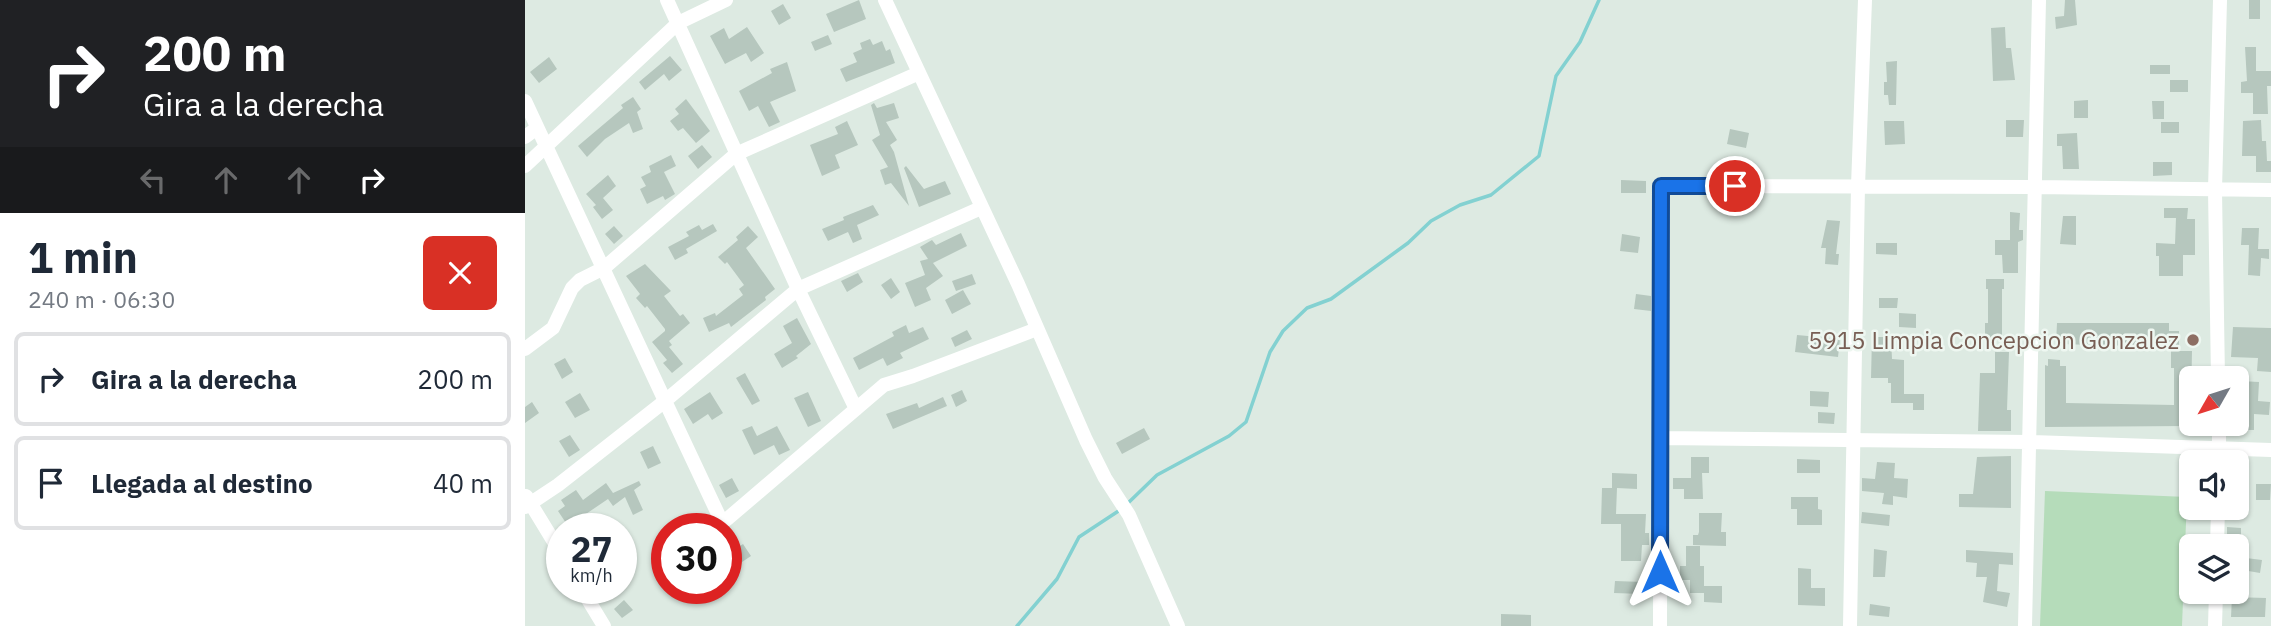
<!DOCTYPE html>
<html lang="es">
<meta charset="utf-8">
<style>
:root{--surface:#fff;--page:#f6f6f7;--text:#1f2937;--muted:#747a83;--line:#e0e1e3}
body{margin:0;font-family:"IBM Plex Sans",sans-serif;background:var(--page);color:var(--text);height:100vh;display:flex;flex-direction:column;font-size:26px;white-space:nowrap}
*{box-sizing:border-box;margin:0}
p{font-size:23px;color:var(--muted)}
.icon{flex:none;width:38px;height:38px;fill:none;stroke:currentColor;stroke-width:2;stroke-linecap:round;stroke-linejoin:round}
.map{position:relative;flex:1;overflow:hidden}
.drawer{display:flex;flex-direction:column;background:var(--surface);width:525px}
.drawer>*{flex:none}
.top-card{background:#202124;color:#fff;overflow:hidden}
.needle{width:46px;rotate:231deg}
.tools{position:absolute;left:1654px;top:366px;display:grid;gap:14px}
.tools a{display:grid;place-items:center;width:70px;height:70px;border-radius:10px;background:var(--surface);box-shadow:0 2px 5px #0004;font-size:35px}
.speed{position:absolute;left:21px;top:513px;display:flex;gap:14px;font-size:35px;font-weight:700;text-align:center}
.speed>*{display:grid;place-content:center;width:91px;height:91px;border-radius:50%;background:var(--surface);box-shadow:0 2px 5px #0004;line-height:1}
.speed small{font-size:18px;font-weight:400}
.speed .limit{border:10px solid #d22;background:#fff;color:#111}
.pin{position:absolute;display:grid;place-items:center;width:60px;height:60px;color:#fff;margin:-30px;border:4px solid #fff;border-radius:50%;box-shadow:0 2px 7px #0007}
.me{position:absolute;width:77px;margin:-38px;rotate:0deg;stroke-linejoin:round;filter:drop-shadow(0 0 5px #0008)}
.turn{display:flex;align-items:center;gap:24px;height:147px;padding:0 28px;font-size:32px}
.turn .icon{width:91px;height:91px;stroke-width:2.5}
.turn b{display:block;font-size:49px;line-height:60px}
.lanes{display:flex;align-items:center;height:66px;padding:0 28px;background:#0003;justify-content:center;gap:35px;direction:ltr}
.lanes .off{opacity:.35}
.round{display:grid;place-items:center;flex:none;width:74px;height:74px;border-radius:10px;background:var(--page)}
.head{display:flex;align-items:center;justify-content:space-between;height:119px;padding:0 28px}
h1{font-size:42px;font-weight:700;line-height:52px}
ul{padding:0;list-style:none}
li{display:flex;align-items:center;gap:21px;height:94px;margin:0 14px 10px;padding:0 14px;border:4px solid var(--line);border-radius:10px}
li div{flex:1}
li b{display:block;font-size:26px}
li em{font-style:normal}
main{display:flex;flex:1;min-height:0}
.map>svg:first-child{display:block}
</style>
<main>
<section class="drawer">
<div class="top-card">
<div class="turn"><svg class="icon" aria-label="right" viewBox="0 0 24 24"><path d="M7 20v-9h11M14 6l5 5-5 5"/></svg><div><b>200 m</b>Gira a la derecha</div></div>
<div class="lanes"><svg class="icon off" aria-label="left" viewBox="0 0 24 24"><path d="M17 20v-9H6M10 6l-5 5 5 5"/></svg><svg class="icon off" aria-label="ahead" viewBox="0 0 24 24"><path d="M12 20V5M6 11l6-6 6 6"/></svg><svg class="icon off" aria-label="ahead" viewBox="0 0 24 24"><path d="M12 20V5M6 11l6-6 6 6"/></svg><svg class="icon" aria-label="right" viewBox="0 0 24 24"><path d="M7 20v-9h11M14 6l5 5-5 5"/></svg></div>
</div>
<div class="head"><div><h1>1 min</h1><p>240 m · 06:30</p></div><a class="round" style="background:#d93025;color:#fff"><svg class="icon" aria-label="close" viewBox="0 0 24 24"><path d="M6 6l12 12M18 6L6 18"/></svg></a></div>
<ul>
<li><svg class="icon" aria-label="right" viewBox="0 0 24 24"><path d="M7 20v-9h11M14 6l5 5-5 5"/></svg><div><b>Gira a la derecha</b></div><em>200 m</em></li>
<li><svg class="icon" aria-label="arrive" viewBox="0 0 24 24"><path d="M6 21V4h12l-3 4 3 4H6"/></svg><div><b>Llegada al destino</b></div><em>40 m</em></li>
</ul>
</section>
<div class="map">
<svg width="1746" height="626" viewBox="0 0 1746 626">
<rect width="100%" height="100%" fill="#ddeae2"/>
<path fill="#b5dcba" d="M1520 491 1662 497 1657 626H1515Z"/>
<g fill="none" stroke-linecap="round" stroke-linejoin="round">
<path stroke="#83d1d1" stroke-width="3.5" d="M601 505 632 475 704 436 721 422 745 352 758 331 782 308 806 299 883 243 906 221 935 205 966 195 1014 156 1031 76 1055 42 1074 0
M492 626 532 579 554 537 595 510"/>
</g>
<path fill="#b6c7be" d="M334 0 341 19 309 32 301 14Z
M1540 0H1550L1552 25 1531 29 1530 17 1539 16Z
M1724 0H1735V19H1724Z
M258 4 266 18 254 25 246 11Z
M222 27 239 53 226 62 221 53 200 64 185 36 199 28 204 39Z
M1480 27 1481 48H1486L1490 80 1468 81 1466 28Z
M303 35 307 44 290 51 286 42Z
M345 39 348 45 357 41 361 51 365 49 370 63 321 82 315 69 332 62 328 53 337 49 335 43Z
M1720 47H1731V71H1746V86H1742L1743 114H1728V93H1716V82L1722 81Z
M145 56 157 70 144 81 139 74 120 90 114 82Z
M24 57 32 69 14 83 5 72Z
M1372 61 1371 105H1364L1363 95H1359V82H1362L1361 62Z
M262 62 271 91 245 102 255 122 244 127 233 106 224 111 214 91 247 73 245 69Z
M1625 65H1645V74H1625Z
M1645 80H1663V92H1645Z
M108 97 116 109 112 112 118 129 108 133 104 123 80 139 62 157 53 146 98 108 96 105Z
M161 99 185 131 171 143 158 128 153 131 145 121 154 114 150 109Z
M1563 100V118H1549V101Z
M1627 101H1639V119H1628Z
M349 103 352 108 369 103 374 118 361 122 372 140 365 145 369 152 384 206 366 183 360 185 355 170 363 167 347 140 355 135 346 105Z
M1481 120H1499L1498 137H1481Z
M1736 120 1737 141H1741L1742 161H1746V172H1731V156H1717L1718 121Z
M322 121 333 145 310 155 315 168 297 176 285 145 313 134 310 127Z
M1359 121H1379L1380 144 1360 145Z
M1636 122H1654V133H1636Z
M1205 129 1224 133 1221 148 1202 144Z
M1552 133 1554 169H1538L1537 146H1532V134Z
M177 145 187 157 173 169 163 156Z
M146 155 151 166 139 172 150 194 140 200 138 196 122 204 115 189 121 186 116 177 126 172 124 166Z
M1628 162H1647V175L1628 176Z
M381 166 399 189 420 181 426 194 394 207 379 168Z
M83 175 91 186 78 198 88 210 77 219 68 207 71 205 61 194Z
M1096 180 1121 181V193H1096Z
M348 205 354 215 332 225 337 239 328 243 323 232 303 241 297 229 319 220 318 217Z
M1639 208H1663L1662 219H1670V255H1658V276H1634V256H1631V243L1650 244 1651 218H1639Z
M1485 212 1495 213 1494 230H1498V240L1493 242V273H1478L1477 255H1470V240H1485Z
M1538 216H1551V245L1535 244Z
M1302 220 1315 221 1311 254H1314L1313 265 1300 264 1301 248H1296Z
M188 224 192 231 161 249 163 253 150 260 143 247 164 236 161 232 174 225 177 230Z
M89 226 98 236 89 244 80 234Z
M223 226 233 237 221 248 250 289 240 297 241 300 206 327 204 323 184 332 178 318 190 313 191 316 218 295 214 289 219 285 202 262 200 264 193 257 213 240 211 237Z
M1717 228H1734L1733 249H1744V259L1736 258 1735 276 1723 275 1724 245H1716Z
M436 233 442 246 408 263 418 276 401 288 406 300 390 307 380 283 400 275 395 261 403 259 395 247 407 240 411 245Z
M1097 234 1115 237 1113 253 1095 251Z
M1351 243H1372V255L1351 254Z
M120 264 146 291 139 296 155 316 158 314 165 323 144 341 147 345 144 347 158 364 147 373 138 363 142 360 127 342 140 331V329L122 306 120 308 111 298 115 294 101 276Z
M333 273 338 282 322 292 316 281Z
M447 274 451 284 431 291 427 281Z
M366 278 375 292 366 299 356 285Z
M1461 279H1479V289H1477V340H1460V323H1463V289H1461Z
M438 290 446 304 427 314 420 300Z
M1111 294 1126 296V311L1109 309Z
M1354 298H1373L1372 308H1354Z
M1374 313 1391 314V328L1374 327Z
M272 318 286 344 271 356 273 358 257 368 249 354 267 343 258 326Z
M1532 323H1644V331H1654V347L1531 344Z
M381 325 384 333 398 327 404 339 375 353 378 358 362 366 358 358 334 370 328 358 369 336 367 332Z
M1708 327 1746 328V372L1732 371 1733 358 1706 357Z
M442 330 447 339 430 347 426 338Z
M1272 335 1315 339 1313 357 1270 352Z
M1347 337H1366L1367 359 1379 360V394H1399V410H1388V403H1366V383H1363V378H1346Z
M1646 351H1667L1666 401H1661V426L1520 427V365L1523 366V359L1535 360V366H1541V403L1649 405V368H1646Z
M1470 352H1484L1482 410H1486V431H1453L1455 373H1470Z
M40 358 48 372 37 379 29 364Z
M220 373 235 401 227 405 211 378Z
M1715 381 1734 382 1733 401 1745 402 1744 415 1729 414V430H1712V382Z
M437 390 442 401 431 407 426 395Z
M1285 391 1304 392 1303 407 1285 406Z
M185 392 198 413 187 420 183 414 168 424 159 409Z
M283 392 296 421 283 427 269 398Z
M55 393 65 410 50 418 40 402Z
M418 397 422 406 368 429 361 414 392 403 394 408Z
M7 402 14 413 0 423V407Z
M1293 412 1310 413 1309 424 1293 423Z
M227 426 232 436 252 426 265 450 254 455 249 445 229 455 217 430Z
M619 428 625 439 597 454 591 443Z
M45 435 55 450 44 457 34 441Z
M128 446 136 463 123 469 115 452Z
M1486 456V508L1434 507V494H1448L1452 457Z
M1166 457H1184V473H1177L1178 499H1159V489H1148V478H1166Z
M1272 459 1295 460V473H1272Z
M1352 462 1370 463 1369 478 1383 479 1382 498 1368 496V505L1357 504 1359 493 1337 491V478L1350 479Z
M1087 473 1112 474V489L1092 488 1091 514H1121L1120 533H1124V545H1117L1116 561H1096V524H1076L1077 488H1087Z
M207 478 214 491 201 498 194 485Z
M114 481 116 485 109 490 118 510 108 515 100 497 88 506 83 499 55 518 59 524 52 528 43 526 33 511 40 506 36 500 51 490 58 500 81 483 88 493Z
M1731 484H1746L1745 500H1731Z
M1266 497H1293V509L1297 510V525H1272V509H1266Z
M1337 512 1365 515 1364 526 1336 523Z
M1174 513H1197L1196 532H1201V546L1168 545V535H1173L1174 532Z
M1702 527 1716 528V539L1721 540V558L1737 560 1735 573 1712 569V546H1702Z
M218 544 226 556 214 564 206 552Z
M1161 546H1175V566H1179V586H1197V603L1179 602V593H1165V580H1155V566H1161Z
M1349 549 1362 551 1360 577H1348Z
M1441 550 1488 553V565L1474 564 1472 591 1485 593 1482 607 1458 602 1462 577H1451L1452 563 1441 562Z
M1273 568 1286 569V588H1300V606L1273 605Z
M1090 581 1118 582 1117 594 1089 593Z
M1707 597 1741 598 1740 617H1706Z
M99 600 108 610 97 618 89 609Z
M1345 604 1365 607 1364 617 1344 615Z
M976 614 1006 615V626H976Z"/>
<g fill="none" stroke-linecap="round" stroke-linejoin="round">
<path stroke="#fff" stroke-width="14" d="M142 0 273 289 331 409
M360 0 493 284 561 440 580 478 604 515 653 626
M0 101 140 401 273 289 456 208
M0 137 12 128
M0 166 153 23 201 0
M0 349 28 328 47 288 55 280 79 268 211 154 394 73
M1693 378 1690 190 1695 0
M1694 424V462
M1135 438 1504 442 1746 450
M1 496 37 555
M0 507 33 485 140 401 194 516 201 520 359 385 388 376 512 329
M1692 546 1693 508
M56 588 79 626
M1135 626 1136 186 1510 187 1746 190
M1325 626 1333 186 1340 0
M1500 626 1514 0
M1690 626 1691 592"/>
</g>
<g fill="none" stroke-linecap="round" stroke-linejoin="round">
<defs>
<path id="route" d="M1135 572 1136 186H1210"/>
</defs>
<use href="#route" stroke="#114b97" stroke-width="18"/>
<use href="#route" stroke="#1a73e8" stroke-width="12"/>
</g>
<circle fill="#8d6e63" stroke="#eef7f1" stroke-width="2.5" cx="1668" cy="340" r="7"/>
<g text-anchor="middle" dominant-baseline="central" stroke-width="5" stroke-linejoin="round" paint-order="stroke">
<g font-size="24" fill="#785e54" stroke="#eef7f1" text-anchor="end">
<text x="1654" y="340">5915 Limpia Concepcion Gonzalez</text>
</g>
</g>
</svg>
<div class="tools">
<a><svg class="needle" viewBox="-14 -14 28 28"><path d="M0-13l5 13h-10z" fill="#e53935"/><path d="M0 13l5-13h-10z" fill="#747a83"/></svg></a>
<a><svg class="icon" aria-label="sound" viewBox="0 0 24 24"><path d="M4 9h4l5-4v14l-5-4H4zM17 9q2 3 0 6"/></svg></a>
<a><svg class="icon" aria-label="layers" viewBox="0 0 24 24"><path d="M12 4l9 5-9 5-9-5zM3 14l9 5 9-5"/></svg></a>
</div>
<div class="speed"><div>27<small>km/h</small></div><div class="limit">30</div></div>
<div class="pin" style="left:1210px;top:186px;background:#d93025"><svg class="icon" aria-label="arrive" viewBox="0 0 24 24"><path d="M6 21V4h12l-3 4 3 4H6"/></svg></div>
<svg class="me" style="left:1135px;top:572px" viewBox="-20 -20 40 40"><path d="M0-17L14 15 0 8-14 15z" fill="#1a73e8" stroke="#fff" stroke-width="4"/></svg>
</div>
</main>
